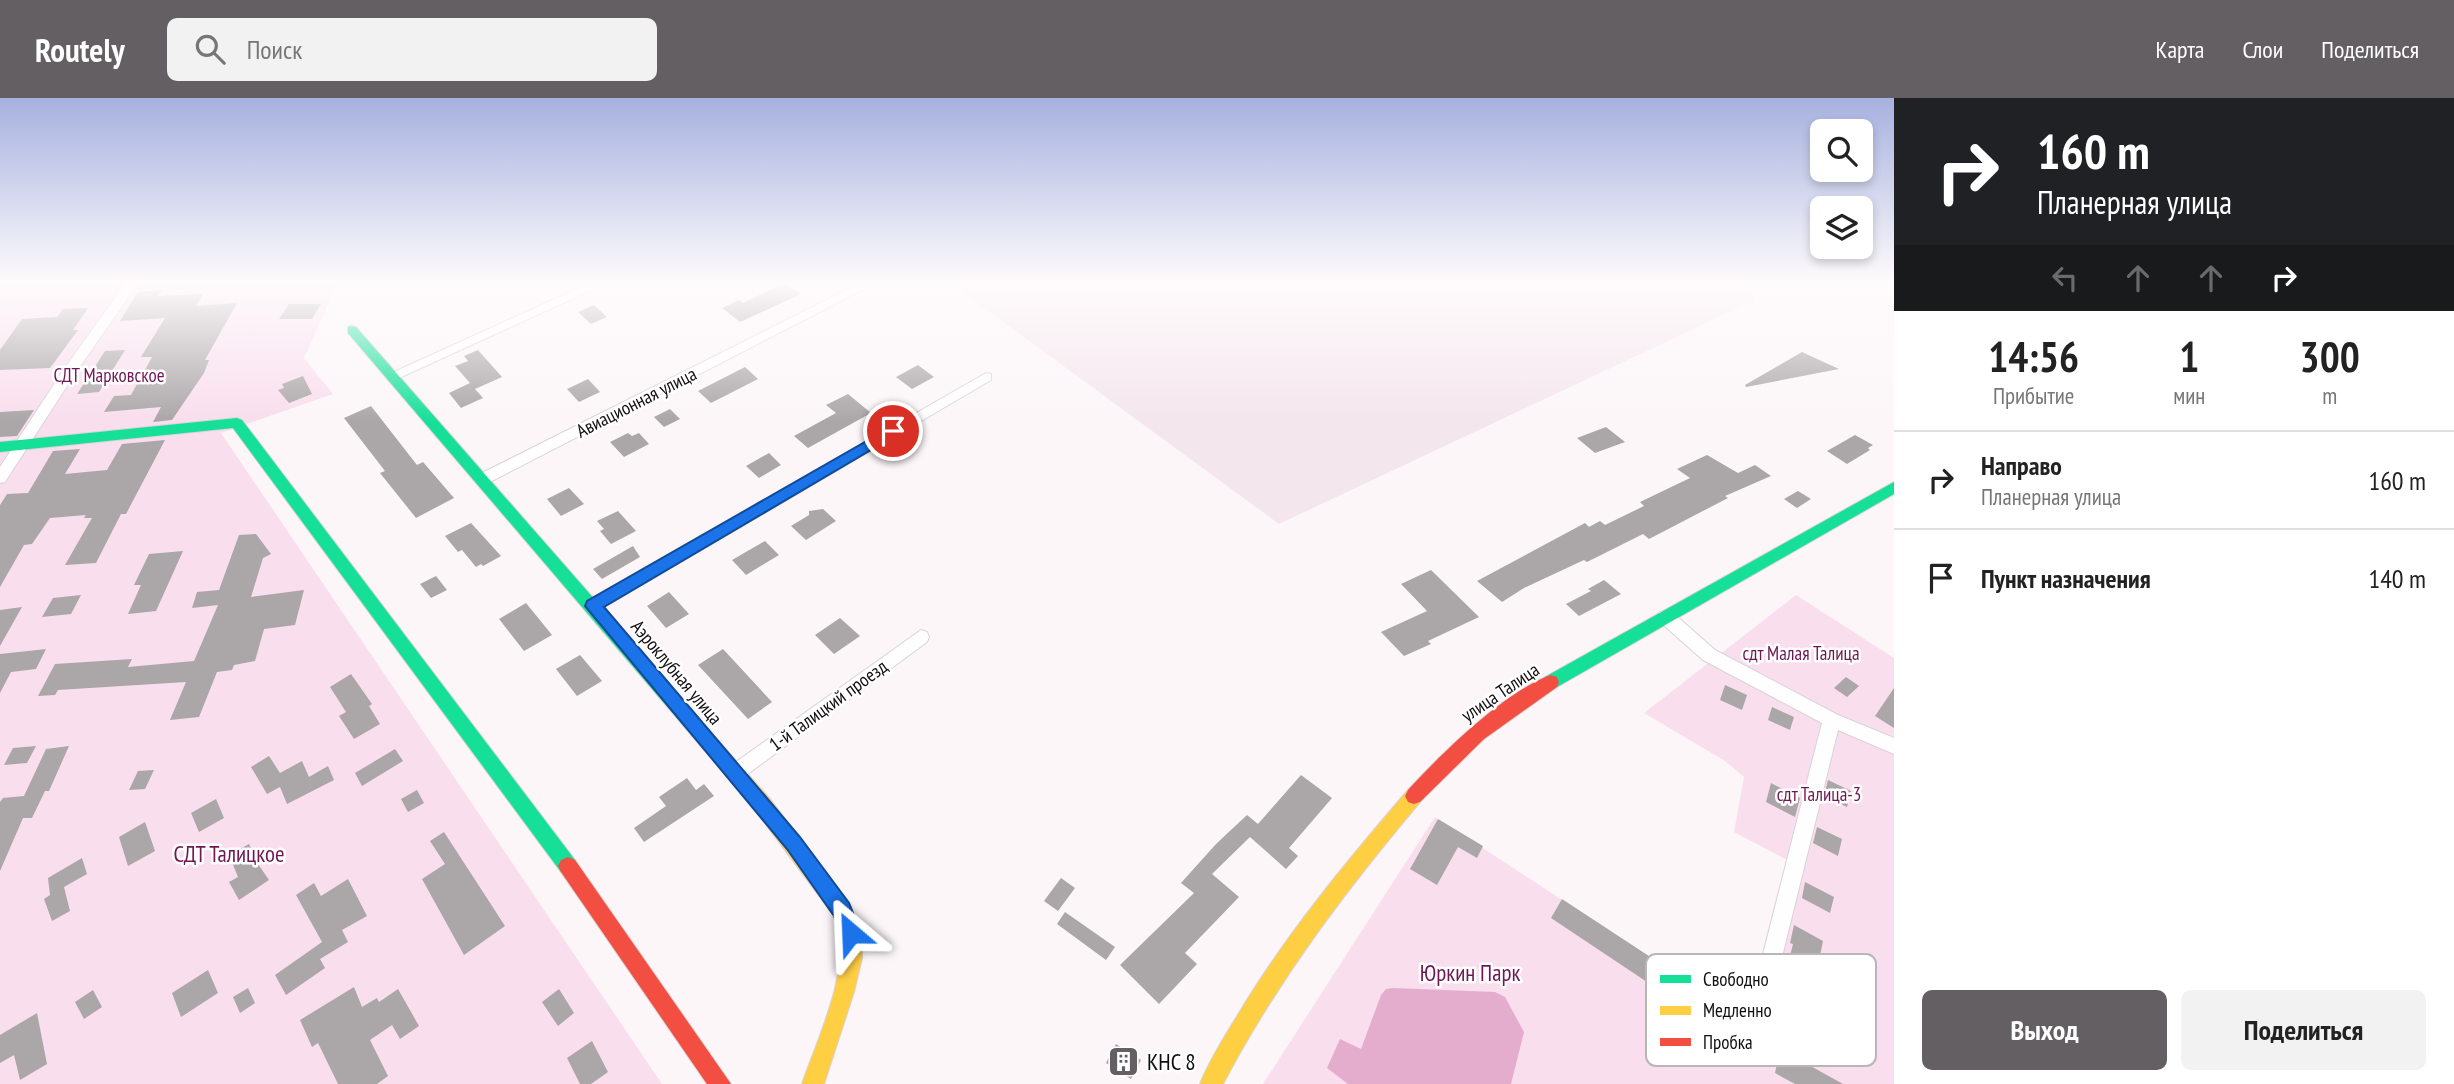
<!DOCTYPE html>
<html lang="ru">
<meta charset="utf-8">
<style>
:root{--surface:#fff;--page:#f2f2f2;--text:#222;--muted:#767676;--line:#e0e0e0;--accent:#645f62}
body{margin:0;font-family:"PT Sans Narrow",sans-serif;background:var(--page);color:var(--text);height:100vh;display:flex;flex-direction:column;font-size:26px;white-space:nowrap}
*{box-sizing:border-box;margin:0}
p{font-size:23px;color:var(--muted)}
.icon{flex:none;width:38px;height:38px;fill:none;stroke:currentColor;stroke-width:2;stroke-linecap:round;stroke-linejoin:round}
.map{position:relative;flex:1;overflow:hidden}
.details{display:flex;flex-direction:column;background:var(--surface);width:560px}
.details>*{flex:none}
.top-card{background:#202124;color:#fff;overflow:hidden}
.fabs{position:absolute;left:1810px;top:21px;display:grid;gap:14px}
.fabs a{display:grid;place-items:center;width:63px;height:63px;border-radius:10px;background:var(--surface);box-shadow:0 4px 10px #0003;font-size:35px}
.pin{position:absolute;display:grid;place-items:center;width:60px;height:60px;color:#fff;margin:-30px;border:4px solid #fff;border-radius:50%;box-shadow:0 2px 7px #0007}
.me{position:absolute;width:77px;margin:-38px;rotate:334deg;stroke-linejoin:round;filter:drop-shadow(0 0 5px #0008)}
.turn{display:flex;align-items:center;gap:24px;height:147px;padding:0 28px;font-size:32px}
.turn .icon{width:91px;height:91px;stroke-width:2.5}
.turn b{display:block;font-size:49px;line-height:60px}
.lanes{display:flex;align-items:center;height:66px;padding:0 28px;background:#0003;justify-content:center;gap:35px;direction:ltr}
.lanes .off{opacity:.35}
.eta{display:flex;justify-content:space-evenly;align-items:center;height:119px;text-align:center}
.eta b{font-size:42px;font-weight:800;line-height:49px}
.primary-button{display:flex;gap:14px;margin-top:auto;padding:14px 28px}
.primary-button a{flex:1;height:80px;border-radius:10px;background:var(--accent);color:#fff;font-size:28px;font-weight:800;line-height:80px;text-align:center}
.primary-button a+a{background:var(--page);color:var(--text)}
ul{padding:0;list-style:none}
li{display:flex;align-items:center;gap:21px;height:98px;padding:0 28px;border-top:2px solid var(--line)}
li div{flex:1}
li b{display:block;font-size:26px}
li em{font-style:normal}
header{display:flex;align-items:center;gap:42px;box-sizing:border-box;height:98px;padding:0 35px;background:var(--accent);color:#fff}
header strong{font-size:33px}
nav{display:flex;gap:38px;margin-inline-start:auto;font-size:24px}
.search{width:490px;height:63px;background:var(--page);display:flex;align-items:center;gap:18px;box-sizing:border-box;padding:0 24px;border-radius:10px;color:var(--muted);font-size:26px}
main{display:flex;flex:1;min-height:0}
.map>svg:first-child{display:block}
</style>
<header>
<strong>Routely</strong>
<div class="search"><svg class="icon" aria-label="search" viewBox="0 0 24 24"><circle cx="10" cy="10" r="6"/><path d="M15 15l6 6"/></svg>Поиск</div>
<nav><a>Карта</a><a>Слои</a><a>Поделиться</a></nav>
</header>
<main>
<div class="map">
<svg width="1894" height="986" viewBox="0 0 1894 986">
<rect width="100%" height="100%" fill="#fcf6f9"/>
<path fill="#f4e6ed" d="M950 185H1747L1755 202 1279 426Z"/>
<path fill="#f9deed" d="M0 185H338L304 260 333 296 221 335 662 986H0Z
M1796 497 1894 560V986H1263L1435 719 1748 923 1789 763 1734 734 1744 679 1725 663 1644 615Z"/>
<path fill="#e4adce" d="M1393 890 1495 894 1505 899 1524 934 1511 986H1348L1327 970 1340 941 1361 951 1381 897 1386 891Z"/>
<path fill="#aba6a8" d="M784 185 801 196 740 224 722 210 739 202 743 205Z
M162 192 158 198 203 196 196 208 237 205 205 262H209L204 275 172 322 153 324 161 309 104 314 114 298 131 297 152 259H141L165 220 120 223 138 194Z
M289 206H321L312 221H279Z
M594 207 607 219 591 226 578 214Z
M88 210 73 232H78L50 270 0 272V252L22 221 57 219 63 211Z
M125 252 99 294 77 296 105 253Z
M478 252 502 279 475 291 483 300 461 310 449 295 470 285 455 268 468 263 464 258Z
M1802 254 1839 271 1746 289 1745 287Z
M918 267 934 279 912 291 896 279Z
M745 269 758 281 711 305 698 293Z
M303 278 312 296 289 305 278 292 284 290 282 286Z
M588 281 600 294 579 304 567 291Z
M848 296 871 315 808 350 794 338 836 315 826 307Z
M371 308 417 367 423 364 454 400 416 420 380 375 385 373 344 320Z
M670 311 680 321 664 329 654 319Z
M34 312 17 338 0 339V314Z
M1606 329 1625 344 1595 355 1577 340Z
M628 335 632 338 639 335 649 346 624 359 610 344Z
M1855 337 1873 347 1868 350 1870 352 1847 366 1827 353Z
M165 342 126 416H121L96 465 65 467 92 420H84L86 417 50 420 32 446 24 447 0 489V407L7 396 28 395 53 353 80 351 65 376 107 372 122 346Z
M769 355 781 367 759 380 746 368Z
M1707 357 1738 375 1755 367 1771 378 1725 398 1728 400 1649 441 1643 436 1587 464 1584 462 1524 490 1502 504 1477 483 1585 425 1589 429 1600 423 1605 427 1644 408 1640 404 1690 380 1677 371Z
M569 390 584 406 561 418 547 401Z
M1798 393 1811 401 1797 410 1784 401Z
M823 411 836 423 806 442 791 428 809 417V413Z
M618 413 636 433 611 446 600 433 604 431 597 423Z
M471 425 501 458 483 468 481 466 476 469 462 452 458 454 445 438Z
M256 436 271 456 263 460 251 499 304 492 295 527 264 531 255 563 234 567 232 572 217 574 199 619 170 622 186 584 58 592 55 597 38 598 55 566 132 561 128 569 194 563 218 507 192 510 197 494 219 492 239 437Z
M765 443 779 457 746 477 732 462Z
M633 448 640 459 602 481 593 471Z
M183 453 156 513 128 516 141 487H134L149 456Z
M1431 472 1479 519 1428 543 1431 546 1404 558 1381 534 1427 513 1401 486Z
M436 478 447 492 431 500 420 486Z
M1604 482 1621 496 1579 518 1566 506 1591 493 1588 491Z
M669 494 689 516 666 530 647 508Z
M81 497 71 516 42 519 53 500Z
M526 505 552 537 524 553 499 521Z
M22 509 0 548V512Z
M840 520 860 538 834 556 815 537Z
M46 551 36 571 11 574 0 595V556Z
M723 551 772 604 748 621 698 567Z
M580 557 602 583 577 598 556 571Z
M351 576 372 606 369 608 380 626 354 641 339 618 346 614 330 589Z
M1846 579 1859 588 1847 599 1834 590Z
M1725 587 1747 597 1742 612 1720 602Z
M1894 590V630L1875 618Z
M1772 609 1794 619 1790 632 1768 622Z
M36 648 27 665 4 667 13 650Z
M69 648 49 693H45L32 720H23L0 773V704L3 700 24 698 46 651Z
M395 651 403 663 362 688 355 675Z
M269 658 280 675 302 663 309 679 328 668 334 682 287 706 280 689 267 696 251 669Z
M154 672 145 691 129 692 138 673Z
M1301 677 1332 700 1289 750 1298 758 1286 771 1250 739 1212 776 1239 799 1185 855 1197 866 1159 906 1120 867 1194 795 1181 785 1216 746 1247 717 1258 726Z
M687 680 696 692 704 686 714 698 644 744 634 730 666 708 659 699Z
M1828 682 1851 693 1847 709 1824 698Z
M1771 685 1800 700 1795 719 1766 704Z
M417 692 424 705 408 714 401 701Z
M216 701 224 720 199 734 191 715Z
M1438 721 1483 748 1477 760 1458 749 1437 787 1410 771Z
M145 724 155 753 128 768 119 739Z
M1817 729 1842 741 1838 758 1813 745Z
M444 734 505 828 464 857 422 781 445 766 430 743Z
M249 746 258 766 269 782 239 802 229 784 238 779 229 757Z
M82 760 87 776 64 789 70 813 52 823 44 801 50 797 48 780Z
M1061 780 1075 790 1058 813 1044 803Z
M348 781 367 818 342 832 348 844 320 861 325 870 286 897 275 877 322 844 296 797 314 785 321 798Z
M1805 784 1834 799 1830 815 1802 800Z
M1562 801 1687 883 1677 904 1551 820Z
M1065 814 1115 849 1106 862 1057 826Z
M1794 827 1823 843 1814 887 1822 892 1816 917 1780 897 1793 846 1790 845Z
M208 872 218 895 181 919 172 895Z
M354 889 362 909 377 900 379 904 398 891 419 928 400 941 392 927 370 942 388 978 377 986H338L318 945 312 949 300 922Z
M248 890 255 905 240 915 233 899Z
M559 891 574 915 558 928 542 904Z
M93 892 102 909 84 921 75 904Z
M37 915 47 966 20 982 14 957 0 965V937Z
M592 943 608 974 591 986H580L567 960Z
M1116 946 1141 962 1131 981 1106 965Z
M1780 951 1843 986H1795L1775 975Z"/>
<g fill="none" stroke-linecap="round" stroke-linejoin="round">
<defs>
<path id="street" d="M126 185H138L74 277 5 384 0 385V369L64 271Z
M590 185H607L397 281H387L385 278Z
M860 185H868L870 188 488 385H478L476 381 478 377Z
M986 275 991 276V282L599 512H587L585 508 587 504Z
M1666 513 1672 514 1715 552 1838 617 1894 640V656L1838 632 1772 899 1769 906 1762 909 1755 906 1752 899 1822 625 1703 562 1660 524 1658 519 1660 514Z
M921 532 927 534 929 539 927 544 741 681 735 683 729 681 726 675 729 669Z"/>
<path id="fast" d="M352 228 356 229 729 655 732 661 729 667 723 669 717 667 348 235V229Z
M237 320 242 322 575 762 578 768 575 774 568 777 561 774 233 330 0 354V344Z
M1894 384V396L1557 589 1551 591 1545 589 1543 584 1545 579Z"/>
<path id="slow" d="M723 653 729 655 770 701 849 805 861 835 862 860 854 894 824 986H802C819 936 854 869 834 818L756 713 717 667 714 661 717 655Z
M1414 690 1420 692 1423 698 1420 704C1346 792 1277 883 1223 986H1200C1210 961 1225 938 1239 915 1287 835 1347 763 1408 692Z"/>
<path id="jam" d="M1551 577 1557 579 1559 584 1557 589 1484 641 1420 704 1414 706 1408 704 1405 698 1408 692C1441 656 1505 593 1551 577Z
M568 759 575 762 731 986H707L561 774 558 768 561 762Z"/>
</defs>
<use href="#street" stroke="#d9d3d6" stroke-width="2"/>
<use href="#fast" stroke="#d9d3d6" stroke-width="2"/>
<use href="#slow" stroke="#d9d3d6" stroke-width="2"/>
<use href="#jam" stroke="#d9d3d6" stroke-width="2"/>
<use href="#street" fill="#fffefe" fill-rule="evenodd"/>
<use href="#fast" fill="#16e098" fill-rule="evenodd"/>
<use href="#slow" fill="#ffcf43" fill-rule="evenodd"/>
<use href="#jam" fill="#f24e42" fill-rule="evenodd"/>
</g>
<linearGradient id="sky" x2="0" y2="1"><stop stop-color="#a6b1de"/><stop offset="0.57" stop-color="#fefbfc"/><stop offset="1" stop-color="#fefbfc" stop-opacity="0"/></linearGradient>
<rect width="1894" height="323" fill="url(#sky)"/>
<path fill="#1a73e8" stroke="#114b97" stroke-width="2" d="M893 328 900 333 898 336 604 509 800 739 849 805 861 835 858 842 851 845 844 842 834 818 787 751 585 508 587 503Z"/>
<defs>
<symbol id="building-square" viewBox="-11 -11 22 22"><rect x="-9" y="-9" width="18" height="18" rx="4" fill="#645f62" stroke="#fff"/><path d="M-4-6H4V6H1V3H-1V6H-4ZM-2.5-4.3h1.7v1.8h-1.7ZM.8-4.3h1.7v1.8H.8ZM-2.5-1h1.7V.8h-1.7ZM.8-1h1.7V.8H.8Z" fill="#fff"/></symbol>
</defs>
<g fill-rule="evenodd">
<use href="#building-square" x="1106" y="946" width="35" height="35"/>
</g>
<g text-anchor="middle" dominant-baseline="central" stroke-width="5" stroke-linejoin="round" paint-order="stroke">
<g font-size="19" fill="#6f1755" stroke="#fff">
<text x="109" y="277">СДТ Марковское</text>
<text x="1801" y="555">сдт Малая Талица</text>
<text x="1819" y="696">сдт Талица-3</text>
</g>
<g font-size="19" fill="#120d10" stroke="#fff">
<text transform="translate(636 304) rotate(-27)">Авиационная улица</text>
<text transform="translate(677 574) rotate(50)">Аэроклубная улица</text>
<text transform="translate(1500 594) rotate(-34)">улица Талица</text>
<text transform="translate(828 607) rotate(-36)">1-й Талицкий проезд</text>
</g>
<g font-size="23" fill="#6f1755" stroke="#fff">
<text x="229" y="755">СДТ Талицкое</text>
<text x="1470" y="874">Юркин Парк</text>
</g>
<g font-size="23" fill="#120d10" stroke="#fff" text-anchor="start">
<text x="1147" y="963">КНС 8</text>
</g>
</g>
<rect x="1646" y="856" width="230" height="112" rx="10" fill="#fff" stroke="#b8b6b7" stroke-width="2"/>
<rect x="1660" y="877" width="31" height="8" fill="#16e098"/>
<rect x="1660" y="908" width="31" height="9" fill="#ffcf43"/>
<rect x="1660" y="940" width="31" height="8" fill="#f24e42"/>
<g font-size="19" fill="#120d10">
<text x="1703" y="888">Свободно</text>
<text x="1703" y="919">Медленно</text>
<text x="1703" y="951">Пробка</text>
</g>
</svg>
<div class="fabs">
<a><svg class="icon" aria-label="search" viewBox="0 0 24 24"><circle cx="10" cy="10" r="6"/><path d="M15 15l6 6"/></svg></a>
<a><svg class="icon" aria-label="layers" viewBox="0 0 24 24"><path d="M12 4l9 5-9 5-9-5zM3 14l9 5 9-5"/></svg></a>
</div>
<div class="pin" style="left:893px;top:333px;background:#d93025"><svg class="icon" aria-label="arrive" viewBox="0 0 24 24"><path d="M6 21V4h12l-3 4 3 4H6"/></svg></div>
<svg class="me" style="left:851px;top:835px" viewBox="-20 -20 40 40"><path d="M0-17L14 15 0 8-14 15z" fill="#1a73e8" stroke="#fff" stroke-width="4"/></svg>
</div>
<section class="details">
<div class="top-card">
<div class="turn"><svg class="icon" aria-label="right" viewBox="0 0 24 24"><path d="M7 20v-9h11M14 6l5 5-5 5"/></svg><div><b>160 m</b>Планерная улица</div></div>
<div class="lanes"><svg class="icon off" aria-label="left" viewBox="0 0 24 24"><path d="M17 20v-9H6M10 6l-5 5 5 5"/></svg><svg class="icon off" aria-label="ahead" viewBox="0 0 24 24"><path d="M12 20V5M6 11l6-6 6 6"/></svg><svg class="icon off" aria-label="ahead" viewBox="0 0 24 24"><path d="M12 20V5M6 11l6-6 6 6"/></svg><svg class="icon" aria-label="right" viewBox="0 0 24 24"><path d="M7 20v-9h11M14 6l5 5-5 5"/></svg></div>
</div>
<div class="eta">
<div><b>14:56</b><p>Прибытие</p></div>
<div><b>1</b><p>мин</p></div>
<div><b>300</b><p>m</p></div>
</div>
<ul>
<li><svg class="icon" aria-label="right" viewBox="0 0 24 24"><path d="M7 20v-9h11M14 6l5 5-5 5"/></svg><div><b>Направо</b><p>Планерная улица</p></div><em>160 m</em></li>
<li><svg class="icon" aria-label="arrive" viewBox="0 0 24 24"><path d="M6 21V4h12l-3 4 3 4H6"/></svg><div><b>Пункт назначения</b></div><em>140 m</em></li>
</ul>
<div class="primary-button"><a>Выход</a><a>Поделиться</a></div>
</section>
</main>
